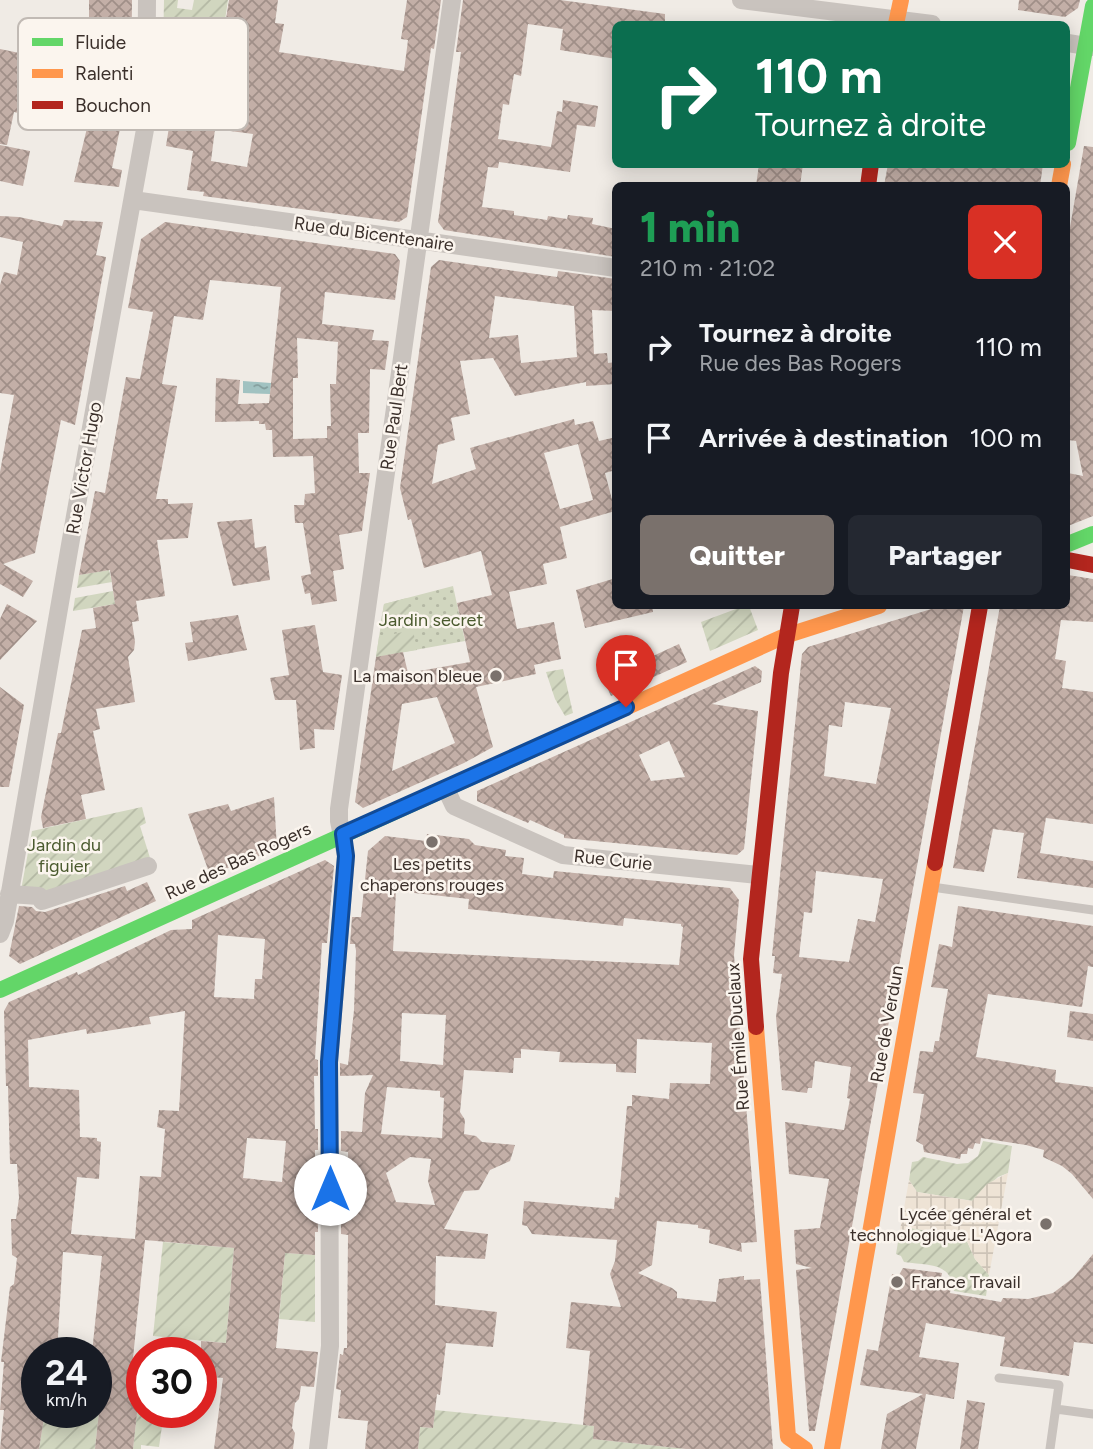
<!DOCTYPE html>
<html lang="fr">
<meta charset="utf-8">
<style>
:root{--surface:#171b24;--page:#242831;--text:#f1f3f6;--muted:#9ea1a6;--accent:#7a716c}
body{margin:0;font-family:Figtree,sans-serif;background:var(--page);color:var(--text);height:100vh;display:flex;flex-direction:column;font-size:26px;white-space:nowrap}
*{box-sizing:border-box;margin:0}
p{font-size:23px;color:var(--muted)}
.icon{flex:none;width:38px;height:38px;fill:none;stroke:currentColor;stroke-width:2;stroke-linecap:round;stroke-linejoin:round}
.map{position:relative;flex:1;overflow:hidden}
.side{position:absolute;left:612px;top:182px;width:458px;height:427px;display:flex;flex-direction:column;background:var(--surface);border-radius:10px;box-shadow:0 4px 18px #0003}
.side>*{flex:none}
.guide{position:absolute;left:612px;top:21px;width:458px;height:147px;border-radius:10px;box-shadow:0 4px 18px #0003;background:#0b6e4f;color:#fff;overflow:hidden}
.speed{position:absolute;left:21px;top:1337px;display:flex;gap:14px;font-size:35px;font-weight:700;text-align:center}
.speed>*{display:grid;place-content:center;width:91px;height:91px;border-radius:50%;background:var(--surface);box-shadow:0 4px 18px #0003;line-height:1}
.speed small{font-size:18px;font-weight:400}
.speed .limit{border:10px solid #d22;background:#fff;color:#111}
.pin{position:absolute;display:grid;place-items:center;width:60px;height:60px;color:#fff;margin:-72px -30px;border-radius:50% 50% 50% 0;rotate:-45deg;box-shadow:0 0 7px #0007}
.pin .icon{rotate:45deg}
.me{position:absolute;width:77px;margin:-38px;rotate:0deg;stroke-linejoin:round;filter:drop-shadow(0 0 5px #0008)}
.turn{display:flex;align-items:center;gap:24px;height:147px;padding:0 28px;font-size:32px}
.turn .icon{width:91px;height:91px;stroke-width:2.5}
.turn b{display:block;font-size:49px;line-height:60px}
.round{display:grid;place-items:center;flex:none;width:74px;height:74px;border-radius:10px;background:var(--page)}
.head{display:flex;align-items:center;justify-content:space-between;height:119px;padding:0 28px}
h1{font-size:42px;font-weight:800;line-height:52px;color:#1e9e55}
.cta{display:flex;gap:14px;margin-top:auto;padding:14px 28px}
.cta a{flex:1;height:80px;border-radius:10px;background:var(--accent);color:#fff;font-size:28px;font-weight:800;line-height:80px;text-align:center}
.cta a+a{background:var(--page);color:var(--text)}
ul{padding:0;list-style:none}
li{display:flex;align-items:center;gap:21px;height:91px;padding:0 28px}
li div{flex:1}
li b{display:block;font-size:26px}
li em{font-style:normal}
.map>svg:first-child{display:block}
</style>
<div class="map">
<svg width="1093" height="1449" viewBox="0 0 1093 1449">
<defs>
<pattern id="grass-dots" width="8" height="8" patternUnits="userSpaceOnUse" patternTransform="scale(1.75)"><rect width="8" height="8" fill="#d1d6bf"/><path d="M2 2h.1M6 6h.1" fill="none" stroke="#b4b8a4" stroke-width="1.8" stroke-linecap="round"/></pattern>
<pattern id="garden-furrows" width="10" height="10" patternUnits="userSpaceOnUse" patternTransform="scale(1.75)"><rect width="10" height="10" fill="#d1d6bf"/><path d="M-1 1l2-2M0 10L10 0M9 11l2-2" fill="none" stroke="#b4b8a4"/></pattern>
<pattern id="plaza-grid" width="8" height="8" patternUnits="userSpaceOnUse" patternTransform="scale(1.75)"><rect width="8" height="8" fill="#eee3d5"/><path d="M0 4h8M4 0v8" fill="none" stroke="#cdc3b7"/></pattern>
<pattern id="water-ripples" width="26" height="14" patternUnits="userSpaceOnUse" patternTransform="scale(1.75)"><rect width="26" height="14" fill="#a1c2c1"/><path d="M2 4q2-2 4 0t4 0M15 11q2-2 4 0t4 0" fill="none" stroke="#849e9d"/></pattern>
<pattern id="building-cross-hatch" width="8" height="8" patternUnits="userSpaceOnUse" patternTransform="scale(1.75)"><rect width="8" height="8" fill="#c3afa7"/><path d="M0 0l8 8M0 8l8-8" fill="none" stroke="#a08f88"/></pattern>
</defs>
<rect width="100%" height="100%" fill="#f0ebe5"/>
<path fill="url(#grass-dots)" d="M453 586 465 641 376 657 384 604Z"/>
<path fill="url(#garden-furrows)" d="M164 0H178L177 8 192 10 194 0H228L211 114 162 106Z
M109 570 112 582 77 588 79 575Z
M113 591 115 604 73 611 75 598Z
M407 598 411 616 381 621 384 604Z
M744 606H749L758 630 710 651 701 622Z
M413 630 417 650 376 657 379 637Z
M563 669 573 713 565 716 555 699 546 672Z
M142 807 146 823 140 826 151 861 47 893 21 890 32 831Z
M983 1141 1012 1146 1008 1173 998 1177 973 1201 917 1192 909 1180 912 1162 918 1161 923 1157 957 1164 968 1163 978 1156Z
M911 1228 965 1237 975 1259 989 1275 986 1296 954 1291C951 1261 928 1266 904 1262L901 1256 896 1254 899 1236Z
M163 1242 234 1248 226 1343 153 1336Z
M285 1253 315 1255V1322L279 1319Z
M96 1364 104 1365 95 1449H39L45 1412H96Z
M137 1369H142V1412H164L159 1447 141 1445V1449H133L140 1386 136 1385Z
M435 1410 594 1426 593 1439 686 1449H418L420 1427 433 1428Z"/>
<path fill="url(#plaza-grid)" d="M1008 1173 989 1275 975 1259 965 1237 911 1228 899 1236 909 1180 917 1192 972 1201 987 1184Z"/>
<path fill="url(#water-ripples)" d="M243 381 271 383 270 394 243 393Z"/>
<path fill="url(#building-cross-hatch)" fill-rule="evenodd" d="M89 0H132L131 105 125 104 112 168 122 170 119 187 74 182 87 128 14 112 7 145 0 144V49L44 58 42 70 73 76 76 63 90 66 91 63 94 64 96 25 89 24Z
M229 0H278L275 23 284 24 279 52 404 71 408 40 401 39 407 0H441L434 49 431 48 407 217 399 222 203 196 204 192 187 190 193 151 166 146 172 108 211 114ZM215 129 253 134 247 167 211 161Z
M463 0H560L665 14V24H616V59L560 50 563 29 528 24 521 76 514 74 509 105 503 104 498 139 551 147 557 111 562 112 563 100 598 106 595 127 577 125 570 172 499 162 498 168 488 167 482 207 514 211V215L547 220 548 216 567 219 568 215 593 218 592 224 616 229V257L444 230 438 222 461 52H456Z
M1019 0H1080L1078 8 1065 17 1018 10Z
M0 145 30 151 23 186 0 181Z
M1084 146 1093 147V516L1068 526V473L1083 476 1076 441 1068 440V239Z
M759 164H803L800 186H756Z
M888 164H1043L1040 186H884Z
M0 216 19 217 62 226 64 220 103 222 96 255 106 257 75 425 61 420 35 553 3 564 33 581 23 597 0 584V472L14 395 0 393V285L4 272 17 275 23 242 0 237Z
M165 222 395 254 400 261 395 300 325 292 322 324 374 330 372 340 389 341 385 370 370 369 369 433H358L359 473H370L362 531 339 535 344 569 333 571 337 601 312 605 310 593 305 594 301 576 311 574 303 523H295L294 505H304L305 494 315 493 313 456 273 457 272 430H266L265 424H259V421L215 422 216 378 240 380 238 404 269 403 281 287 210 280 203 320 174 316 162 384 177 386 156 499H168V504L193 503 188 538 157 540 165 596 136 601 139 621 132 622 135 642 134 650 128 657 135 702 96 709 100 729 93 731 105 790 81 795 86 819 43 828 41 817 58 733H61L82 630 96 628 93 608 115 604 110 570 79 575 95 491 105 493 126 377 140 379 146 348 153 312 128 308 141 239ZM297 338 338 342 336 384H330L331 426H327V438L293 439V378H298Z
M439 260 557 277 558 271 616 279V311L592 310 594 354 607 353 608 363 616 362V384L586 386V382L515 396 493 358 460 361 470 414 451 418 455 440 438 445 432 484 476 469 470 448 574 419 575 425 593 421 599 441 616 437V470L605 473 615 511 560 527 567 558 543 564 547 584 509 592 517 629 554 622 561 659 534 665 536 674 476 687 493 747 464 763 363 808 355 802 376 657 403 652 408 673 470 662 457 603 492 595 481 551 424 568 411 519 408 520 400 488 431 267ZM495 296 574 306 577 357 521 363 518 335 489 338ZM578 444 593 500 560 509 544 453ZM437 697 455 743 392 771 402 704Z
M252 519 255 548 266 546 270 580 233 586 217 522Z
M1068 575 1093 579V622L1061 620 1055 659 1066 661 1062 688 1093 692V824L1046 818 1040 853 1093 861V888L1017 878 1024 833 993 829 984 872 953 868 1000 606H1068Z
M616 578V606H652L653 612 585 628 576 590Z
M7 604 37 621 0 660V619Z
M941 606H964L815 1431H809L796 1270 812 1268 796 1264 794 1230 820 1228 829 1179 789 1174 785 1122 844 1130 850 1099 847 1098 851 1067 815 1061 812 1088H808L807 1093 782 1090 776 1017 782 974 773 973 775 956H772L802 654 808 647ZM845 702 891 708 876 784 824 776 829 725 842 727ZM816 871 883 879 875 922 858 919 849 962 799 957 804 912 812 913Z
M238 615 247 650 188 661 185 643 193 642 190 622Z
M315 625 323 672 342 675 334 730 314 729 315 748 300 750 296 700H275L270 678 289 675 282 630Z
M679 644 687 662 611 696 603 679Z
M755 666 762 671 761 682 712 704 758 711 744 849 737 855 564 838V835L530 820 528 823 477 801V791ZM669 741 685 777 651 781 639 755Z
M0 687 24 705 9 787H0Z
M274 797 277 849 210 875 188 814 228 804 231 811Z
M427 834 469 839 475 845 506 850 505 856 524 858 522 874 553 878 554 871 730 888 739 900 734 955 757 1242 741 1243 742 1252 709 1243 710 1230 698 1228V1225L657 1221 652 1265 638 1273 672 1288 677 1292V1298L716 1302 719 1279 744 1276V1280L760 1279 773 1449H686L593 1439 594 1426 583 1425 590 1351 566 1348 571 1302 621 1307 610 1274 615 1261 617 1240 532 1234 527 1226 522 1225 524 1201 614 1209 615 1197 619 1198 627 1106H632V1095L669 1099 670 1083 710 1084 712 1043 637 1039 636 1073 616 1072V1064L559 1062 560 1052 521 1049V1058H514L513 1073 464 1070 460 1112 465 1120 464 1134 476 1136 482 1142 515 1145 510 1161 490 1170 479 1190 464 1191 444 1229 488 1234 485 1259 436 1256 435 1305 497 1312 493 1347 446 1343 440 1395 437 1394 433 1428 420 1427 418 1449H365L368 1421 338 1418 341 1390 336 1389 340 1354 343 1355 344 1348H347L348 1235 341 1234V1197L349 1198 348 1152 341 1151V1131L362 1132 365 1093 373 1075 340 1076V1063L348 1065 354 1010 356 951 355 944H350L352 917H361L368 851 385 836 426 841ZM396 891 469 899 468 909 623 926 624 918 681 924V926L683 927 679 965 393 951ZM402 1013 446 1015 443 1065 400 1061ZM387 1087 440 1091V1097L444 1098 442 1138 381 1134ZM410 1157 431 1159 428 1181 435 1205 396 1202 386 1173Z
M325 860 334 866 327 943H322L315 1059 318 1060V1076H314L315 1129H318V1150H315V1195H318V1232H315V1255L285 1253 276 1348 318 1352 314 1387 301 1386 299 1399 295 1403 292 1428 295 1433 293 1449H214L223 1378 201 1376V1341L226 1343 234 1248 145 1240 133 1358 138 1360 136 1385 140 1386 133 1449H95L104 1365 96 1364V1353H92L102 1256 63 1252 57 1353H37V1412H45L39 1449H0L4 1410H0L4 1362H1L10 1287 14 1284 17 1258 12 1255 11 1219H16L19 1198 17 1164H10L8 1086H6L4 1011 9 1002 77 972 78 975 171 930 192 929V920ZM218 935 265 939 262 979H255L254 999 214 997ZM185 1011 179 1111 159 1110 157 1127 165 1129 161 1177 140 1176 135 1239 71 1234 77 1177 99 1179 101 1142 97 1141V1138L80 1137 79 1090 29 1087 28 1040 86 1029 87 1034 151 1024 149 1017ZM247 1138 286 1141 282 1182 243 1178Z
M147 882 156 901 20 964 9 956 19 906 32 907 36 911 45 912 125 886 127 891Z
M958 906 1093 926V967L1088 966 1082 1007 988 994 976 1057 1056 1070 1055 1082 1093 1087V1199L1072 1174 1062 1166 1043 1157 1044 1150 1026 1145 981 1138 980 1144 975 1143 973 1149 968 1148 967 1154H961L960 1159 924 1152 923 1145 916 1141 924 1094 913 1093 920 1051 933 1052 935 1041H939L948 989 931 987 934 972 939 944 952 947Z
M1070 1011 1093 1014V1041L1067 1037Z
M1093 1254V1344L1074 1342 1069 1376 1000 1366 1005 1337 926 1323 919 1357 959 1363 954 1399 926 1394 916 1449H881L887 1414 923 1394 860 1385 867 1349 878 1351 892 1274 899 1275 903 1268 942 1273 941 1279 946 1280V1286L951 1287 950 1293 1001 1302 1003 1298 1028 1299 1053 1293 1073 1278Z
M967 1400 985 1403 978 1449H960Z"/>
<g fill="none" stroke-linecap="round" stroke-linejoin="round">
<path stroke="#c9c3be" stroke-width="9" d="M932 887 1093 910
M999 1378 1059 1385 1050 1449
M1056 1409 1093 1414"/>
<path stroke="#c9c3be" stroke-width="18" d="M741 0 932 24
M1068 43 1093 47
M133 200 616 268
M446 789 454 806 563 855 758 875
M9 894 39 896 42 901 148 866
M0 934 5 921 75 516 146 124 147 0
M318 1449 330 1346 329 1062 346 856 339 821V809L452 0"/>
<path stroke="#63d668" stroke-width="16" d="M1068 143 1093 6
M1068 544 1093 534
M0 990 545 744"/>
<path stroke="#ff974d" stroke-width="16" d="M896 24 901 0
M1059 186 1063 164
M545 744 785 636 879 606
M756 1027 788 1437 805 1449
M832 1449 935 863"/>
<path stroke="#b3261e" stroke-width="16" d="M868 186 871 164
M1068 560 1093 565
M935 863 980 606
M756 1027 751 959 781 673 792 606"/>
</g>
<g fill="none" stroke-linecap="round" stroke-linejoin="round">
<defs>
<path id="route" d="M330 1189 329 1062 346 856 343 834 626 707"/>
</defs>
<use href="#route" stroke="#114b97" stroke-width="18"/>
<use href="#route" stroke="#1a73e8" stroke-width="12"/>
</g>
<g fill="#7a716c" stroke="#fbf5ee" stroke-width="2.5">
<circle cx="496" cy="676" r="7"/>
<circle cx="432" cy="842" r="7"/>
<circle cx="1046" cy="1224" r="7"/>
<circle cx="897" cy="1282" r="7"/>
</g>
<g text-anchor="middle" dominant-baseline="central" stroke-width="5" stroke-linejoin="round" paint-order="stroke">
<g font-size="18" fill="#3b302b" stroke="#fbf5ee">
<text transform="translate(374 234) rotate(8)">Rue du Bicentenaire</text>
<text transform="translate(394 417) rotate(-82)">Rue Paul Bert</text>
<text transform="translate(84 468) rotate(-80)">Rue Victor Hugo</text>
<text transform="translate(613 860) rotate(6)">Rue Curie</text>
<text transform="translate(238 861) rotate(-25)">Rue des Bas Rogers</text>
<text transform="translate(887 1024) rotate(-80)">Rue de Verdun</text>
<text transform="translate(738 1037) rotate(-94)">Rue Émile Duclaux</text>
</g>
<g font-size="18" fill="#4a5a2e" stroke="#fbf5ee">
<text x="431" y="620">Jardin secret</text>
<text x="64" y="845">Jardin du<tspan x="64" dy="21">figuier</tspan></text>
</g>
<g font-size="18" fill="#3b302b" stroke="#fbf5ee" text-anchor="end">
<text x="482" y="676">La maison bleue</text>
<text x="432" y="864" text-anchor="middle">Les petits<tspan x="432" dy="21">chaperons rouges</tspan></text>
<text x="1032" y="1214">Lycée général et<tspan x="1032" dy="21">technologique L'Agora</tspan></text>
<text x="911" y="1282" text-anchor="start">France Travail</text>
</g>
</g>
<rect x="18" y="18" width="230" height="112" rx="10" fill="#fbf5ee" stroke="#c1bab4" stroke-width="2"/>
<rect x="32" y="38" width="31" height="8" fill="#63d668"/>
<rect x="32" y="69" width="31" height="9" fill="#ff974d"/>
<rect x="32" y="101" width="31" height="8" fill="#b3261e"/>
<g font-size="19" fill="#3b302b">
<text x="75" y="49">Fluide</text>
<text x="75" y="80">Ralenti</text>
<text x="75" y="112">Bouchon</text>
</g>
</svg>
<div class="speed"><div>24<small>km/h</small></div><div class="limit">30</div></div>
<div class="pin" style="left:626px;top:707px;background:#d93025"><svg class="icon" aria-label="arrive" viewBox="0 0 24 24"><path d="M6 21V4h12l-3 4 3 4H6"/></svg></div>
<svg class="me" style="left:330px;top:1189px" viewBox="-20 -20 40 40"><circle r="19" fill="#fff"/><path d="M0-13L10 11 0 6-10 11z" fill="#1a73e8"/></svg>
<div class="guide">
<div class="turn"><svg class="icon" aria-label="right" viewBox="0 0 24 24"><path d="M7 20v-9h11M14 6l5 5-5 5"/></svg><div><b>110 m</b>Tournez à droite</div></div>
</div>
<section class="side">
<div class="head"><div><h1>1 min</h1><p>210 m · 21:02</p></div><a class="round" style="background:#d93025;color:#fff"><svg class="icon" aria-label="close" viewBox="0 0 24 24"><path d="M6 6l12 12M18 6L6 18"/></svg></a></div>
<ul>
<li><svg class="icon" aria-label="right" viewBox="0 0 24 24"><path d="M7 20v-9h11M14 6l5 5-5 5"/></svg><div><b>Tournez à droite</b><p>Rue des Bas Rogers</p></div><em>110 m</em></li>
<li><svg class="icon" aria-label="arrive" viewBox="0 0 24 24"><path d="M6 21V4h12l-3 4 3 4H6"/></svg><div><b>Arrivée à destination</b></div><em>100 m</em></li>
</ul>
<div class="cta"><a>Quitter</a><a>Partager</a></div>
</section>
</div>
